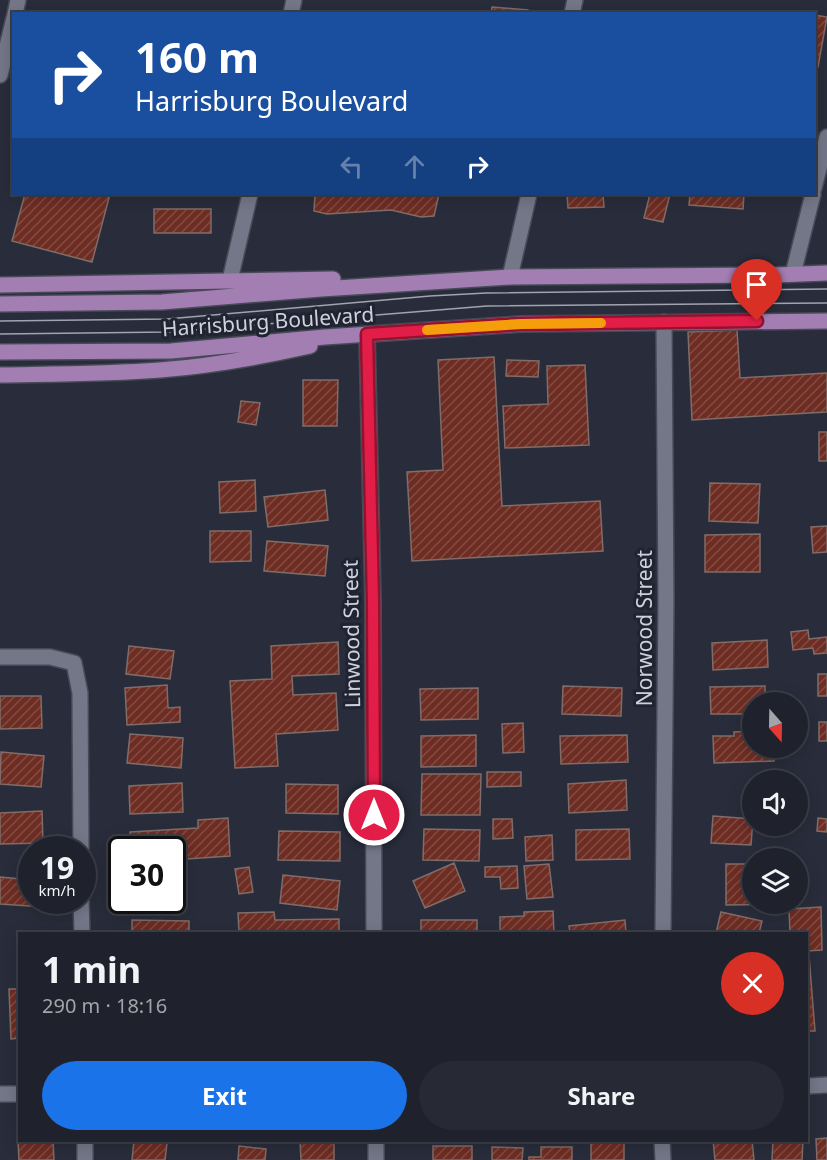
<!DOCTYPE html>
<meta charset="utf-8">
<style>
:root{--surface:#1f222c;--page:#272a34;--text:#f1f3f6;--muted:#a1a4a9;--line:#3c3f48;--accent:#1a73e8}
body{margin:0;font-family:"Noto Sans",sans-serif;background:var(--page);color:var(--text);height:100vh;display:flex;flex-direction:column;font-size:22px;white-space:nowrap}
*{box-sizing:border-box;margin:0}
p{font-size:20px;color:var(--muted)}
.icon{flex:none;width:33px;height:33px;fill:none;stroke:currentColor;stroke-width:2;stroke-linecap:round;stroke-linejoin:round}
.map{position:relative;flex:1;overflow:hidden}
.side{position:absolute;left:18px;top:932px;width:790px;height:210px;display:flex;flex-direction:column;background:var(--surface);border-radius:0px;box-shadow:0 3px 15px #0003,0 0 0 2px var(--line)}
.side>*{flex:none}
.top-card{position:absolute;left:12px;top:12px;width:804px;height:183px;border-radius:0px;box-shadow:0 3px 15px #0003,0 0 0 2px var(--line);background:#1a4fa0;color:#fff;overflow:hidden}
.needle{width:39px;rotate:160deg}
.controls{position:absolute;left:742px;top:692px;display:grid;gap:12px}
.controls a{display:grid;place-items:center;width:66px;height:66px;border-radius:50%;background:var(--surface);box-shadow:0 3px 15px #0003,0 0 0 2px var(--line);font-size:30px}
.speed{position:absolute;left:18px;top:836px;display:flex;gap:12px;font-size:30px;font-weight:700;text-align:center}
.speed>*{display:grid;place-content:center;width:78px;height:78px;border-radius:50%;background:var(--surface);box-shadow:0 3px 15px #0003,0 0 0 2px var(--line);line-height:1}
.speed small{font-size:15px;font-weight:400}
.speed .limit{border:3px solid #111;border-radius:9px;background:#fff;color:#111}
.pin{position:absolute;display:grid;place-items:center;width:51px;height:51px;color:#fff;margin:-62px -26px;border-radius:50% 50% 50% 0;rotate:-45deg;box-shadow:0 0 6px #0007}
.pin .icon{rotate:45deg}
.me{position:absolute;width:66px;margin:-33px;rotate:0deg;stroke-linejoin:round;filter:drop-shadow(0 0 4px #0008)}
.turn{display:flex;align-items:center;gap:21px;height:126px;padding:0 24px;font-size:27px}
.turn .icon{width:78px;height:78px;stroke-width:2.5}
.turn b{display:block;font-size:42px;line-height:51px}
.lanes{display:flex;align-items:center;height:57px;padding:0 24px;background:#0003;justify-content:center;gap:30px;direction:ltr}
.lanes .off{opacity:.35}
.round{display:grid;place-items:center;flex:none;width:63px;height:63px;border-radius:32px;background:var(--page)}
.summary{display:flex;align-items:center;justify-content:space-between;height:102px;padding:0 24px}
h1{font-size:36px;font-weight:700;line-height:45px}
.action{display:flex;gap:12px;margin-top:auto;padding:12px 24px}
.action a{flex:1;height:69px;border-radius:36px;background:var(--accent);color:#fff;font-size:24px;font-weight:700;line-height:69px;text-align:center}
.action a+a{background:var(--page);color:var(--text)}
.map>svg:first-child{display:block}
</style>
<div class="map">
<svg width="827" height="1160" viewBox="0 0 827 1160">
<defs>
<pattern id="building-hatch" width="6" height="6" patternUnits="userSpaceOnUse" patternTransform="scale(1.5)"><rect width="6" height="6" fill="#6e2d23"/><path d="M-1 1l2-2M0 6l6-6M5 7l2-2" fill="none" stroke="#824a42"/></pattern>
</defs>
<rect width="100%" height="100%" fill="#292d3b"/>
<path fill="url(#building-hatch)" stroke="#806c68" stroke-width="1.5" d="M492 7 528 10V14H491Z
M814 15 827 17 818 67H814Z
M25 194H110L92 262 12 241Z
M315 194H439L434 216 421 217 391 210 327 214 314 211Z
M567 194H603L604 207 568 208Z
M650 194H670L663 222 644 218Z
M690 194H744L743 209 689 205Z
M154 209H211V233H154Z
M737 330 740 378 827 373V412L692 420 688 332Z
M494 357 502 506 600 501 603 551 412 561 407 472 443 470 438 360Z
M507 360 539 361 538 377 506 376Z
M585 365 589 445 505 448 503 406 548 404 547 366Z
M303 380H338L337 426H303Z
M241 401 260 403 256 425 238 422Z
M819 432H827V461H819Z
M255 480 256 511 220 513 219 482Z
M710 483 760 484 758 523 709 521Z
M325 490 328 520 268 527 264 497Z
M827 526V552L813 553 811 527Z
M210 531H251V561L210 562Z
M760 534V572H705V535Z
M267 541 328 546 325 576 264 571Z
M808 630 809 639 827 637V653L814 654 813 648 793 650 791 632Z
M767 640 768 667 713 670 712 643Z
M338 642 339 674 292 676 293 695 336 693 338 730 276 734 278 766 235 768 230 681 272 679 271 646Z
M129 646 174 651 170 679 126 674Z
M818 674H827V696H818Z
M167 685 168 708 180 707V722L127 725 125 688Z
M563 686 622 688 621 716 562 714Z
M765 686V702H753V714H711L710 687Z
M478 688V719L421 720 420 689Z
M0 696H41L42 728 0 729Z
M819 722H827V741H819Z
M523 723 524 752 503 753 502 724Z
M753 731V747H774V761L714 763 713 736H734V732Z
M130 734 183 738 181 768 127 763Z
M476 735V766L421 767V736Z
M627 735 628 762 561 764 560 736Z
M1 752 44 756 41 787 0 784Z
M487 772H521V786L487 787Z
M422 774H481L480 815H421Z
M626 780 627 810 569 813 568 784Z
M182 783 183 812 130 814 129 786Z
M286 784 338 785V814L286 813Z
M42 811 43 843 0 844V813Z
M713 816 753 819 751 845 711 843Z
M228 818 230 856 172 860V849H131L130 832 198 828V820Z
M818 818 827 819V832L817 831Z
M493 819H512L513 838 493 839Z
M424 829 480 830 479 861 423 860Z
M629 829 630 859 576 860V830Z
M279 831 340 832V861L278 860Z
M552 835 553 860 526 861 525 837Z
M454 863 465 891 425 908 413 881Z
M549 864 553 897 527 899 524 866Z
M726 864H753V903L787 904 726 905Z
M173 866 185 897 140 913 136 900H172Z
M517 866 518 888 501 889 500 877H485V867Z
M249 867 253 892 239 894 235 869Z
M283 875 340 881 337 910 280 903Z
M0 877 32 880V900H45L44 907 0 904Z
M821 907 822 950 807 951V933H790L789 909Z
M553 911 554 933H500V917L524 916V912Z
M274 912 275 920 339 919V933L239 932 238 913Z
M721 912 762 921 759 933H716Z
M132 920 189 921V933H132Z
M421 920H477V933H421Z
M625 920 626 933H570L569 926Z
M807 955H809L815 1031H807Z
M9 989H20V1038L11 1039Z
M17 1124H20V1140H53L54 1160H19Z
M827 1138V1160H817L816 1139Z
M134 1140 167 1143 165 1160H132Z
M300 1140H334V1160H301Z
M591 1140H624V1160H591Z
M713 1140H752L754 1160H715Z
M773 1140H803L802 1160H772Z
M239 1146 266 1149 265 1160H238Z
M433 1146H472V1160H433Z
M492 1147 523 1148 522 1160H492Z
M541 1147H572V1160H529V1157H541Z"/>
<g fill="none" stroke-linecap="round" stroke-linejoin="round">
<defs>
<path id="minor" d="M15 14 18 0
M291 14 294 0
M572 14 575 0
M0 75 14 18
M814 188 827 137
M793 274 813 194
M510 277 529 194
M230 280 250 194
M367 334 373 602 374 933
M0 657H50L74 663 80 693 81 849
M81 900 82 933
M663 933 666 601 664 322
M807 1086 827 1085
M0 1094H20
M85 1140V1160
M376 1140V1160
M662 1140 663 1160"/>
<path id="major" d="M0 285 333 279
M0 304 162 302 321 289 510 277 775 275 827 273
M0 352 171 351 325 337 521 324 827 321
M0 375C54 374 107 374 160 370 211 366 261 357 310 346"/>
</defs>
<use href="#minor" stroke="#474a56" stroke-width="18"/>
<use href="#major" stroke="#474a56" stroke-width="18"/>
<use href="#minor" stroke="#737788" stroke-width="15"/>
<use href="#major" stroke="#a27eb3" stroke-width="15"/>
<path stroke="#a1a4ae" stroke-width="1.5" d="M0 321 167 319 430 296 486 293 827 289
M0 334 169 332 487 306 827 303"/>
</g>
<g fill="none" stroke-linecap="round" stroke-linejoin="round">
<defs>
<path id="route" d="M374 815 373 602 367 334 521 324 757 321"/>
</defs>
<use href="#route" stroke="#92132f" stroke-width="15"/>
<use href="#route" stroke="#e11d48" stroke-width="10"/>
<path stroke="#f59e0b" stroke-width="10" d="M427 330 521 324 601 323"/>
</g>
<g text-anchor="middle" dominant-baseline="central" stroke-width="6" stroke-linejoin="round" paint-order="stroke">
<g font-size="21" fill="#ced1da" stroke="#202331">
<text transform="translate(268 321) rotate(-4)">Harrisburg Boulevard</text>
<text transform="translate(644 628) rotate(-90)">Norwood Street</text>
<text transform="translate(351 634) rotate(-91)">Linwood Street</text>
</g>
</g>
</svg>
<div class="controls">
<a><svg class="needle" viewBox="-14 -14 28 28"><path d="M0-13l5 13h-10z" fill="#e53935"/><path d="M0 13l5-13h-10z" fill="#a1a4a9"/></svg></a>
<a><svg class="icon" aria-label="sound" viewBox="0 0 24 24"><path d="M4 9h4l5-4v14l-5-4H4zM17 9q2 3 0 6"/></svg></a>
<a><svg class="icon" aria-label="layers" viewBox="0 0 24 24"><path d="M12 4l9 5-9 5-9-5zM3 14l9 5 9-5"/></svg></a>
</div>
<div class="speed"><div>19<small>km/h</small></div><div class="limit">30</div></div>
<div class="pin" style="left:757px;top:321px;background:#d93025"><svg class="icon" aria-label="arrive" viewBox="0 0 24 24"><path d="M6 21V4h12l-3 4 3 4H6"/></svg></div>
<svg class="me" style="left:374px;top:815px" viewBox="-20 -20 40 40"><circle r="17" fill="#e11d48" stroke="#fff" stroke-width="3"/><path d="M0-11L8 9 0 5-8 9z" fill="#fff"/></svg>
<div class="top-card">
<div class="turn"><svg class="icon" aria-label="right" viewBox="0 0 24 24"><path d="M7 20v-9h11M14 6l5 5-5 5"/></svg><div><b>160 m</b>Harrisburg Boulevard</div></div>
<div class="lanes"><svg class="icon off" aria-label="left" viewBox="0 0 24 24"><path d="M17 20v-9H6M10 6l-5 5 5 5"/></svg><svg class="icon off" aria-label="ahead" viewBox="0 0 24 24"><path d="M12 20V5M6 11l6-6 6 6"/></svg><svg class="icon" aria-label="right" viewBox="0 0 24 24"><path d="M7 20v-9h11M14 6l5 5-5 5"/></svg></div>
</div>
<section class="side">
<div class="summary"><div><h1>1 min</h1><p>290 m · 18:16</p></div><a class="round" style="background:#d93025;color:#fff"><svg class="icon" aria-label="close" viewBox="0 0 24 24"><path d="M6 6l12 12M18 6L6 18"/></svg></a></div>
<div class="action"><a>Exit</a><a>Share</a></div>
</section>
</div>
